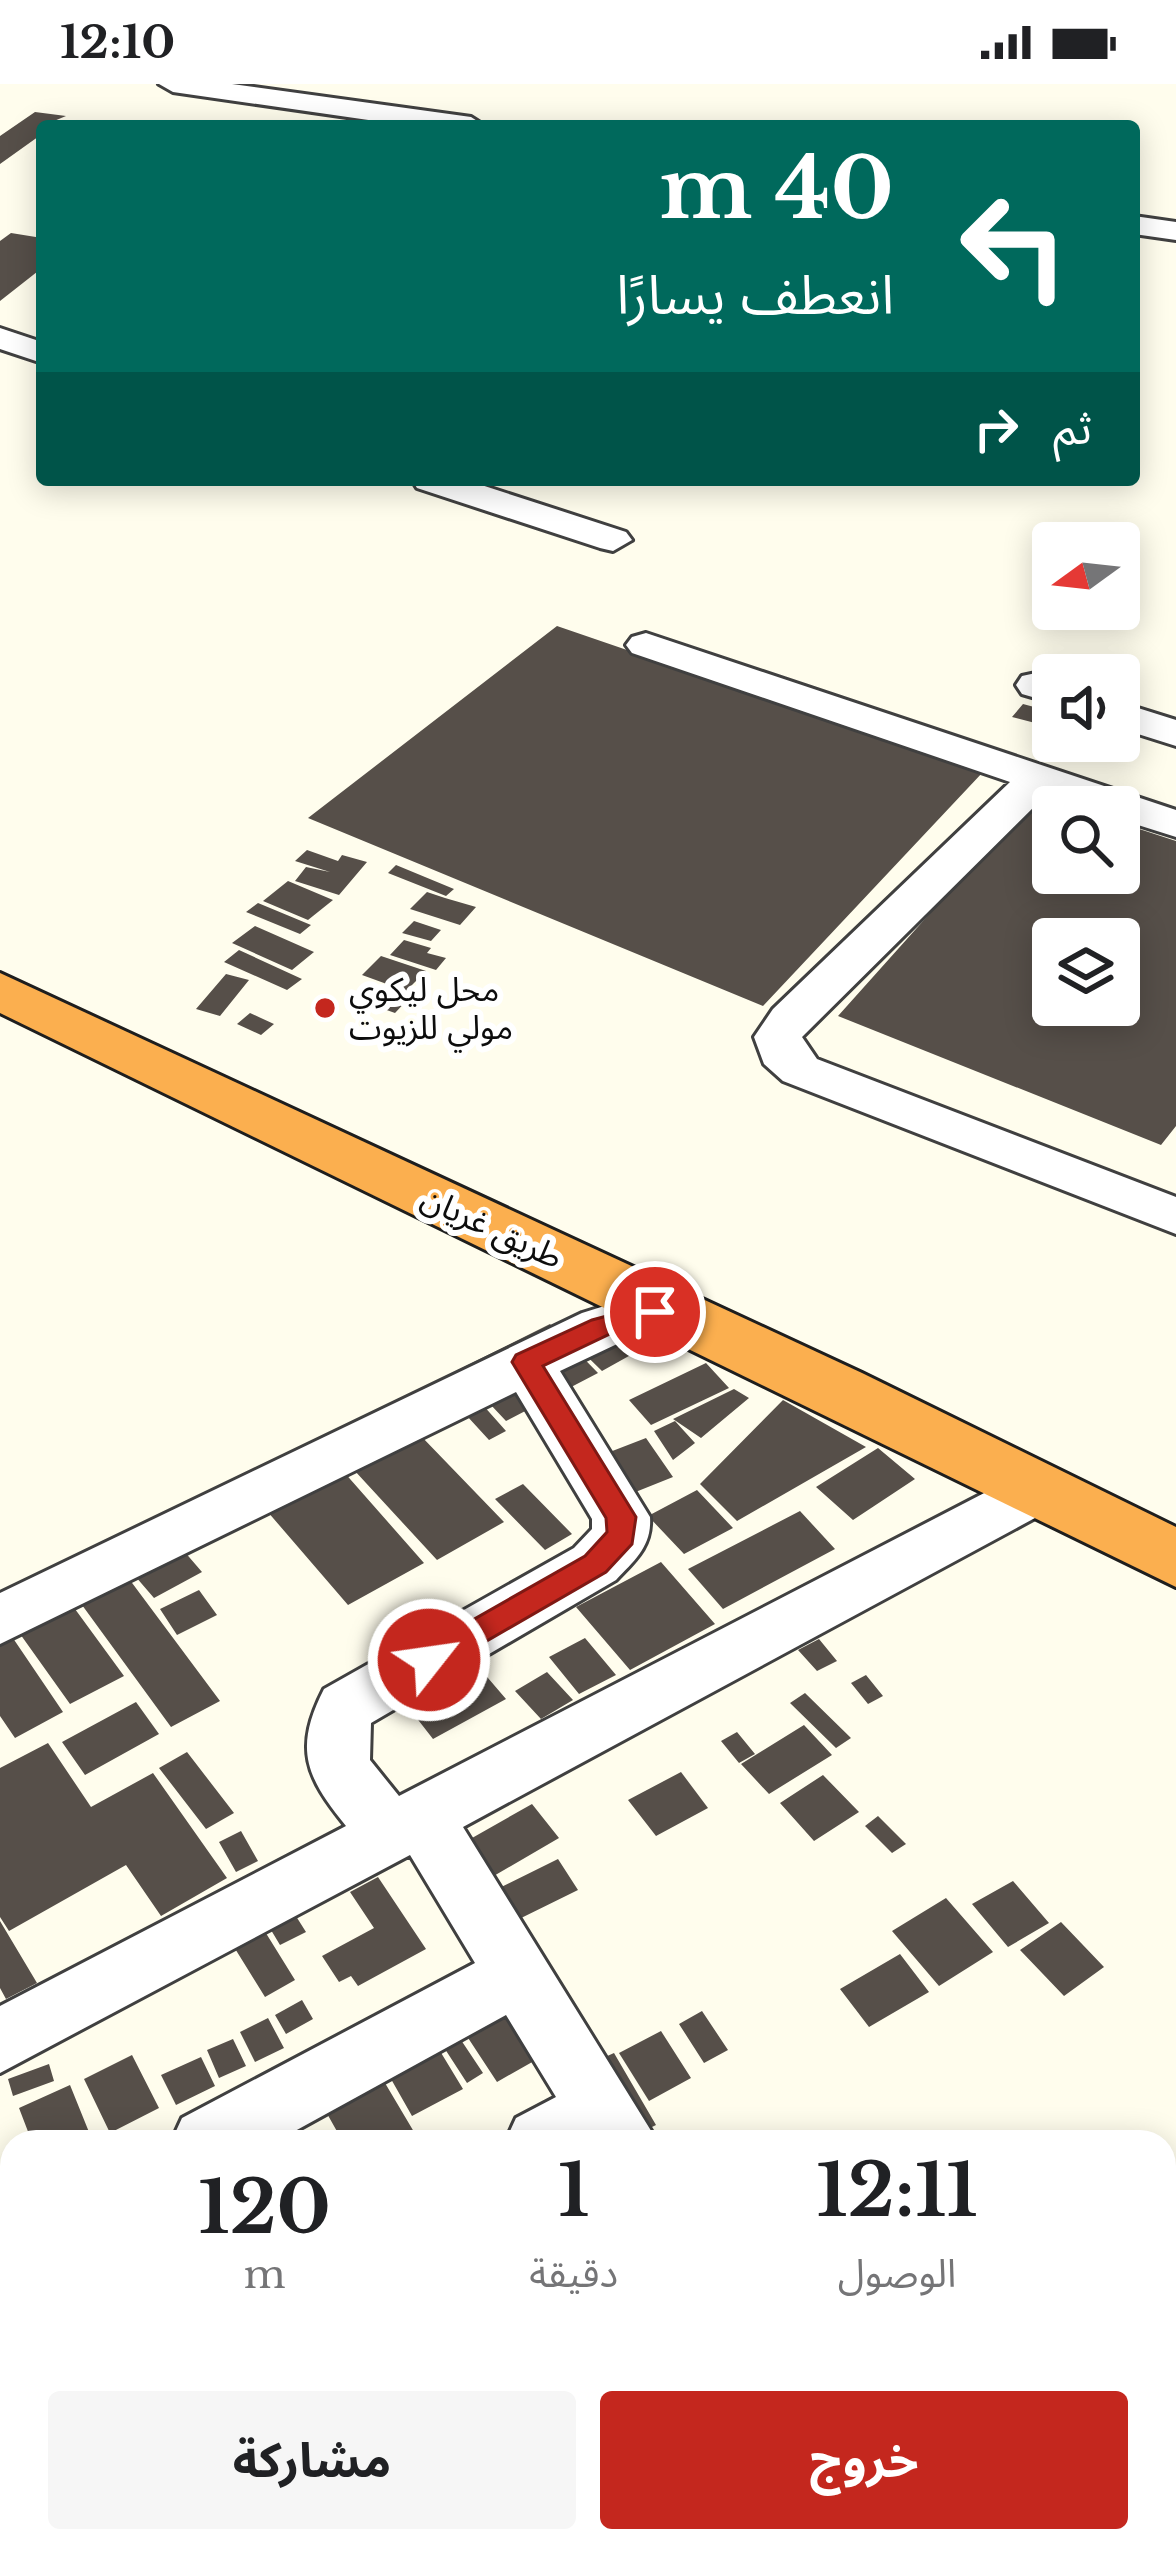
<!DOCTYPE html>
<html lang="ar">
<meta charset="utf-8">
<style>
:root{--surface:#fff;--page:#f6f6f6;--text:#202124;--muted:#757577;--accent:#c4271e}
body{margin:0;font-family:"Libre Baskerville","Noto Sans Arabic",serif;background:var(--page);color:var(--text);direction:rtl;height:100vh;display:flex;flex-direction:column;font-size:45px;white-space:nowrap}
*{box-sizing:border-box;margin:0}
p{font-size:39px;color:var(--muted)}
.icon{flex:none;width:66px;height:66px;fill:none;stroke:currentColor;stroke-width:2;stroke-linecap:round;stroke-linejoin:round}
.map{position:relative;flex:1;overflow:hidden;direction:ltr}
.sheet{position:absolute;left:0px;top:2046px;width:1176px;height:423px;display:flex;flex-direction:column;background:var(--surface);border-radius:36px 36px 0 0;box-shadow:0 6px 30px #0003;direction:rtl}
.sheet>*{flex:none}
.guide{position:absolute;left:36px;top:36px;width:1104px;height:366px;border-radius:12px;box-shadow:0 6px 30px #0003;direction:rtl;background:#00695c;color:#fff;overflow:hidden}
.needle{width:78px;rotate:255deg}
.controls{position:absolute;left:1032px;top:438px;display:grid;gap:24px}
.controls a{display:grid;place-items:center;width:108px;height:108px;border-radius:12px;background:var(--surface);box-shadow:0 6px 30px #0003;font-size:60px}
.pin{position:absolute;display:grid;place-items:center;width:102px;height:102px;color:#fff;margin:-51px;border:6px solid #fff;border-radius:50%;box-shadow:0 3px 12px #0007}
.me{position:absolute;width:132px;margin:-66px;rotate:60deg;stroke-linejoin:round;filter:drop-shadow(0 0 9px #0008)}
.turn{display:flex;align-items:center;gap:42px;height:252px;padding:0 48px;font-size:54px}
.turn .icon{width:156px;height:156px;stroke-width:2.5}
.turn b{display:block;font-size:84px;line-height:102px}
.then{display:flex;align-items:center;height:114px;padding:0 48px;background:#0003;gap:24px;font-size:45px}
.eta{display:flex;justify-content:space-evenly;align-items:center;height:204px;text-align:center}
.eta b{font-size:72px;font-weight:700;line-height:84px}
.button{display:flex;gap:24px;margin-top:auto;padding:24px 48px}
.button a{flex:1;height:138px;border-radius:12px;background:var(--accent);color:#fff;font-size:48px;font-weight:700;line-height:138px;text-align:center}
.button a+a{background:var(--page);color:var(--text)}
.status{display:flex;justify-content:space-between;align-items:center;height:84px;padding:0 60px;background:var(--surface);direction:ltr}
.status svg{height:33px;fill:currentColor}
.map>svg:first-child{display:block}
</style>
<div class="status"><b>12:10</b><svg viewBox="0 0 49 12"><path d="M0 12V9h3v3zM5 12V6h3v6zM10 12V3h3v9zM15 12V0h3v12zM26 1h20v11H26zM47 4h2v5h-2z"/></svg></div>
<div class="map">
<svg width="1176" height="2468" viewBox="0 0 1176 2468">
<rect width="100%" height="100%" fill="#fffded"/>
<path fill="#564f49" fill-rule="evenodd" d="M35 28 66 32 42 42V50L0 80V52Z
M11 149 42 154V184L0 217V157Z
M557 542 983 688 763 922 308 734Z
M1023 620 1049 627 1039 640 1012 633Z
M1043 703 1107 723H1053V789H1119V725L1139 731 1133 743 1176 757V1042L1161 1061 838 932ZM1053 855H1119V921H1053Z
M307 766 338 777 342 771 367 778 339 811 295 797 306 783 330 788 295 777Z
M396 781 454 805 446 812 388 789Z
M288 797 333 816 308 836 263 817Z
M427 808 445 814 476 823 460 841 410 825Z
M258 819 311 841 300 850 246 828Z
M414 837 441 846 431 857 402 849Z
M255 842 314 868 292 886 232 859Z
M404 856 431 864 427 869 446 874 436 886 390 871Z
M239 866 302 895 287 906 224 878Z
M381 872 426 887 406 907 362 891Z
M226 890 249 896 220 932 196 925Z
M368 898 410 913 395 929 353 914Z
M250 929 274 940 261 951 237 940Z
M600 1221 645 1263 602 1287 557 1243Z
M550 1240 598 1289 506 1337 458 1286Z
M706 1279 729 1304 651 1341 629 1316Z
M734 1305 749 1314 701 1354 673 1335Z
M474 1311 506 1347 489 1356 456 1320Z
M783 1316 866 1363 737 1437 700 1400Z
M675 1337 695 1359 673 1376 654 1347Z
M420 1351 504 1438 437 1476 354 1386Z
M646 1354 673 1393 628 1411 602 1371Z
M878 1364 915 1395 853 1436 816 1403Z
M343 1387 424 1479 348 1521 267 1427Z
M523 1400 572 1450 545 1466 495 1415Z
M697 1406 733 1444 684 1470 648 1432Z
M800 1427 835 1465 723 1525 688 1485Z
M177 1459 202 1488 154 1514 129 1485Z
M112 1472 220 1617 171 1643 74 1510 51 1521 32 1492 54 1481 65 1496Z
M661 1478 715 1540 630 1586 576 1523Z
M199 1506 217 1531 177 1551 160 1525Z
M37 1509 55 1535 75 1525 124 1592 70 1620 3 1526Z
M0 1535 63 1628 15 1654 0 1632Z
M585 1554 616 1591 579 1610 549 1573Z
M819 1555 837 1577 817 1587 798 1566Z
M476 1580 506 1615 433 1655 405 1619Z
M547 1588 573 1616 541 1635 515 1607Z
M866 1591 883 1612 868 1620 851 1599Z
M805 1609 851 1654 836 1664 790 1619Z
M136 1618 159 1650 85 1691 62 1658Z
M804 1641 832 1671 769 1710 741 1680Z
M737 1648 755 1670 739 1679 721 1657Z
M48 1659 91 1723 153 1689 227 1794 161 1832 126 1781 9 1847 0 1833V1684Z
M187 1668 234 1729 206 1745 159 1684Z
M681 1688 708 1724 656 1752 628 1716Z
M823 1691 859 1728 814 1757 780 1719Z
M532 1720 559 1754 492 1793 465 1758Z
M878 1732 906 1760 892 1769 865 1742Z
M241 1747 258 1777 236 1788 219 1758Z
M558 1775 578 1806 511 1839 491 1808Z
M378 1793 426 1865 358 1902 351 1892 339 1898 322 1872 374 1844 350 1808Z
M1013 1797 1049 1839 1008 1863 972 1820Z
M946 1814 993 1868 939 1902 892 1847Z
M287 1818 306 1848 280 1861 262 1831Z
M0 1837 37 1899 6 1915 0 1904Z
M1061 1838 1104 1883 1064 1912 1020 1866Z
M264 1846 295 1896 265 1913 234 1863Z
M900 1870 929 1908 869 1943 840 1905Z
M491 1911 534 1977 497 1998 453 1931Z
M302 1916 313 1935 286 1950 275 1931Z
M702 1927 728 1966 704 1979 679 1940Z
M268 1934 284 1964 255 1978 240 1948Z
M423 1939 463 2005 412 2032 374 1965Z
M661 1947 691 1994 649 2017 619 1969Z
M459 1953 483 1989 467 1999 443 1962Z
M233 1955 246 1982 219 1994 207 1966Z
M614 1969 656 2041 636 2051 594 1978Z
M132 1971 159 2024 110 2049 84 1995Z
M201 1973 215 2002 176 2021 161 1991Z
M49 1980 54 1997 13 2012 8 1995Z
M343 1986 359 2014 385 1999 417 2053 343 2058 312 2003Z
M70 2001 93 2058H32L19 2024Z"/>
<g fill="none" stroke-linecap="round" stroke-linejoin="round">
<defs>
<path id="minor" d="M159 0H232L471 33 485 42H410L173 8Z
M1134 132 1176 138V156L1134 150Z
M0 244 42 258V279L0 265Z
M412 396H466L626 448 632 456 613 467 600 464 417 404Z
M646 549 1176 726V753L1119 735V723H1084L1047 710 802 953 817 975 1176 1113V1150L783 997 764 980 754 953 773 925 1010 698 632 569 626 561 632 553Z
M1036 589 1053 593V619L1022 610 1016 601 1022 592Z
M1119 618 1176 636V662L1119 644Z
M677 1209 696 1215 704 1228 696 1241 634 1252 560 1287 650 1433C652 1462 635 1476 616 1496L371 1639 370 1676 399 1712 1019 1391 1039 1384 1059 1391 1068 1406 1059 1421 463 1743 658 2058H505L516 2034 556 2013 506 1931 275 2058H171L182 2034 475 1879 410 1771 0 1989V1922L346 1742C305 1692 294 1664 324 1605L574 1464 592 1445V1435L516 1308 0 1560V1509L582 1229 630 1214Z
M12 2128V2201L0 2206V2133Z
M12 2308V2388L0 2393V2313Z"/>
<path id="highway" d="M0 889 862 1289 1176 1443V1503L0 929Z"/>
</defs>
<use href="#minor" stroke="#404040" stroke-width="6"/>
<use href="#highway" stroke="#1e1e1e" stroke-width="6"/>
<use href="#minor" fill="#fff" fill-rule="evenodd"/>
<use href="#highway" fill="#fbaf4f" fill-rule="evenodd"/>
</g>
<path fill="#c4271e" stroke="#7f1914" stroke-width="3" d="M655 1219 669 1228 665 1235 610 1250 543 1282 636 1433 632 1460 606 1488 440 1584H418L414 1576 418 1567 585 1472 607 1448 606 1434 512 1278 516 1271 592 1236Z"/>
<circle fill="#c4271e" stroke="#fff" stroke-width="4.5" cx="325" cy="924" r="12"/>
<g text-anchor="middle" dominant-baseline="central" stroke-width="12" stroke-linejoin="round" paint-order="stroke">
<g font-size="33" fill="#0d0d0d" stroke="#fff" text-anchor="start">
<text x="349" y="905">محل ليكوي<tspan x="349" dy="38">مولي للزيوت</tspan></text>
</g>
<g font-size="33" fill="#0d0d0d" stroke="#fff">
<text transform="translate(492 1143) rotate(25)">طريق غريان</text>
</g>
</g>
</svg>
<div class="controls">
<a><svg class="needle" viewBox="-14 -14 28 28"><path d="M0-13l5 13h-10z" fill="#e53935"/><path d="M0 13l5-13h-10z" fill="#757577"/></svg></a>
<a><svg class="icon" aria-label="sound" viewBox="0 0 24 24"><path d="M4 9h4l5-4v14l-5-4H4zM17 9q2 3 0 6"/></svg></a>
<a><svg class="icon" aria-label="search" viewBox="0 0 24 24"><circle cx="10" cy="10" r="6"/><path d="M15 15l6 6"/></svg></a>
<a><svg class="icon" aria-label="layers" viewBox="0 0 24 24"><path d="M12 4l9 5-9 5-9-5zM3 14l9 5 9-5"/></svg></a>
</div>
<div class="pin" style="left:655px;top:1228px;background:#d93025"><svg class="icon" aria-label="arrive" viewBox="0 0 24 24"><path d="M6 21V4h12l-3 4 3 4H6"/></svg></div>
<svg class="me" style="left:429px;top:1576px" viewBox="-20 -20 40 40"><circle r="17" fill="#c4271e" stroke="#fff" stroke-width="3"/><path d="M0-11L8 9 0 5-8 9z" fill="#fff"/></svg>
<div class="guide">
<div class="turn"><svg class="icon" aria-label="left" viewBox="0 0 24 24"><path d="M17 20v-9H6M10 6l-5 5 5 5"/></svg><div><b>40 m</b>انعطف يسارًا</div></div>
<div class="then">ثم<svg class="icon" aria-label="right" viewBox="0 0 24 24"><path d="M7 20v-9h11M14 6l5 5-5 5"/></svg></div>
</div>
<section class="sheet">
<div class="eta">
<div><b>12:11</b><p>الوصول</p></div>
<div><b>1</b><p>دقيقة</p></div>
<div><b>120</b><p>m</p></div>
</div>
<div class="button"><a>خروج</a><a>مشاركة</a></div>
</section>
</div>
